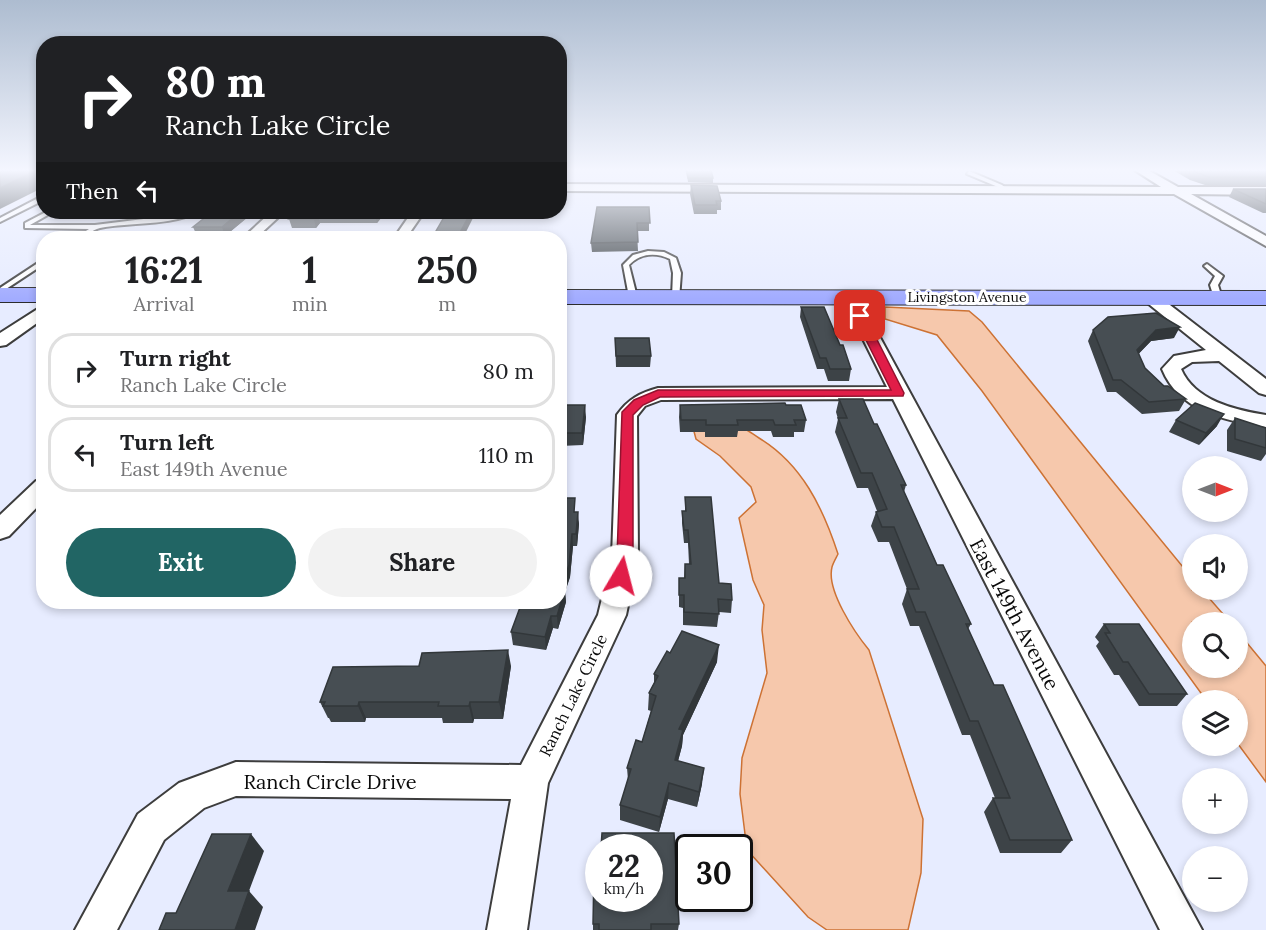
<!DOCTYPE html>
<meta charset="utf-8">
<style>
:root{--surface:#fff;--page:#f2f2f2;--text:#202124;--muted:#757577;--line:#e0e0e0;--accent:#216564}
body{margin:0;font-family:Lora,serif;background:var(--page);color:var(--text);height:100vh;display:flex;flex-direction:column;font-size:22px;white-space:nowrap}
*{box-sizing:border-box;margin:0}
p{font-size:20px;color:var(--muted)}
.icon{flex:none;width:33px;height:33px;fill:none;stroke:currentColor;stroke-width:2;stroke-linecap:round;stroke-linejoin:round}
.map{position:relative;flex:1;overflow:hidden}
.panel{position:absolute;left:36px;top:231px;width:531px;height:378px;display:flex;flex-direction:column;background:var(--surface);border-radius:24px;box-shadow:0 3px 9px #0003}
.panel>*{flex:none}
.banner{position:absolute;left:36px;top:36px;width:531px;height:183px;border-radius:24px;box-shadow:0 3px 9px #0003;background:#202124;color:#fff;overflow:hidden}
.needle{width:39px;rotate:90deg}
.tools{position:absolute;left:1182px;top:456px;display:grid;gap:12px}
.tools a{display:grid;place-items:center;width:66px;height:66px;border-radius:50%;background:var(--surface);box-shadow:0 3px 9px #0003;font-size:30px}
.speed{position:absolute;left:585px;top:834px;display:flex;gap:12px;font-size:30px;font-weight:700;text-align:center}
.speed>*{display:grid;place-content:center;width:78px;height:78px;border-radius:50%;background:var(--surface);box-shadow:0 3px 9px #0003;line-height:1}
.speed small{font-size:15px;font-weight:400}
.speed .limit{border:3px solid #111;border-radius:9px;background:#fff;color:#111}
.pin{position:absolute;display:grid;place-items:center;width:51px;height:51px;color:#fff;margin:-26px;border-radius:12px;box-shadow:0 3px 9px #0006}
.me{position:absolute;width:66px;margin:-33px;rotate:8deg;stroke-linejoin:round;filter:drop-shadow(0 0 4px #0008)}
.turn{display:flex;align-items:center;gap:21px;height:126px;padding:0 30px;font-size:27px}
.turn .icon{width:78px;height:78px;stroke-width:2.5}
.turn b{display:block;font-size:42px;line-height:51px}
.then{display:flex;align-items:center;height:57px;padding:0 30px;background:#0003;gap:12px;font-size:22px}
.eta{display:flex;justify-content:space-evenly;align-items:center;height:102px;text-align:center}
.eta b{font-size:36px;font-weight:800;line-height:42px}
.button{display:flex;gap:12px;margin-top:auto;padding:12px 30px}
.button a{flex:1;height:69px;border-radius:36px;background:var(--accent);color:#fff;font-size:24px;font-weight:800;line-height:69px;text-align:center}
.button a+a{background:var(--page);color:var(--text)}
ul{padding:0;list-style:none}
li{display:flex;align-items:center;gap:18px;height:75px;margin:0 12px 9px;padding:0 18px;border:3px solid var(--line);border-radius:24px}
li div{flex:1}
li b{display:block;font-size:22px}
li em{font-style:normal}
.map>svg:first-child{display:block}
</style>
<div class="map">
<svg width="1266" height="930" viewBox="0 0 1266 930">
<rect width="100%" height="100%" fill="#e7ecff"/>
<path fill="#f6c8ac" stroke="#cd7234" stroke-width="1.5" d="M885 307 969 311 982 322 1192 578V590H1202L1230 622H1192V668H1238V632L1266 666V782L1238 744V700H1206L982 391 937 335 885 319Z
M692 424C707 425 729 423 743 428 748 430 754 435 759 438 802 464 823 508 838 554 836 558 833 563 832 567 826 590 855 633 869 650L923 819 921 873 908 930H827L808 917 747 850 740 794 742 758 767 673 762 630 764 605 753 580 739 518 756 502 751 487 720 456 696 439Z"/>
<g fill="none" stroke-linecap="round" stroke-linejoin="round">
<defs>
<path id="lane" d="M969 171 1002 185 1008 190 1003 191 998 187 967 174Z
M44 195V200L0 222V218Z
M46 212H53L30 225H95L176 215 190 212H198C171 226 130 222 100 228 91 230 85 239 75 238L89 229 25 228V223Z
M648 251 664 252 676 258 681 273 679 299 672 297 673 273 670 259C656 252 640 253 629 265L637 297 633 299 629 297 623 265 633 255Z
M44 259V264L0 293V288Z
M1207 264 1223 276 1218 285 1222 298 1221 300 1214 298 1210 285 1215 276 1204 266Z"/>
<path id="street" d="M1133 169H1146L1178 187H1266V195L1191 194 1266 236V246L1174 194 560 191V184L1161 187Z
M271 212H284L256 238H243Z
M412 212H424L406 238H394Z
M850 292 858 297 1202 930H1160L893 399 661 400 645 406 637 416 638 557 626 615 548 783 527 930H487L511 799 236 796 204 808 164 840 117 930H75L138 814 179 783 236 762 521 765 598 615 612 557 617 415C628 399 640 393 658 388L887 387 842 297Z
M1151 293 1157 295 1266 379V395L1259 393 1219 361 1192 362 1181 369C1195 401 1235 410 1266 415V427C1225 421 1179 411 1162 369L1174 356 1206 350 1145 301 1143 298Z
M44 305V318L6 345 0 346V333Z
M44 479V500L9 536 0 539V515L36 481Z"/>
<path id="secondary" d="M0 288H44V302H0Z
M560 290 1266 291V305L560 304Z"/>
</defs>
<use href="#lane" stroke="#3d3d3d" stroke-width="4"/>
<use href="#street" stroke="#3d3d3d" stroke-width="4"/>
<use href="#secondary" stroke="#2c2c2c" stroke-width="2"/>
<use href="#lane" fill="#fff" fill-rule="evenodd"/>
<use href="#street" fill="#fff" fill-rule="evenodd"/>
<use href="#secondary" fill="#a2acff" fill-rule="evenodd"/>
</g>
<path fill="#3d4347" d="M686 169 713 178V183L688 182Z
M1171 169H1266V185H1205L1190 180Z
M691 185 721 201V210H717V214H694L690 194Z
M1233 189H1266V213H1263L1229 197Z
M649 207V231H637L638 251 592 252 591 243Z
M67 212H172L169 214 69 215Z
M254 212 225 236H197L193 227Z
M297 212H386L377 223H320L316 228H292L289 219Z
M801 307 851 369 849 381H828L824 369H817L800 317Z
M1093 330 1174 338 1151 341 1138 354 1145 368 1164 386 1186 399 1179 411 1142 414 1116 392H1107L1088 341Z
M615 338 651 356 650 367H616Z
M839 399 874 424 906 485 904 492 937 565 971 624 968 629 994 685 1072 840 1061 853H1000L984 812 993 798H995L970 735H962L919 626H910L902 604 907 589 889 542H878L871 526 876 512 877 511 868 488H857L835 432 838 419 836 412Z
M680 405H786L806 420 804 432H794V437H773L771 431H738L737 437H705V432H680L679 417Z
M560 409 586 417 583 445 560 446Z
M1235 418 1266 428V454L1261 461 1227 451V430Z
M1176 420 1217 426 1199 445 1169 432Z
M685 497 719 583 732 600 731 613 719 612 717 627 683 625V608L679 607V578H684L685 564H689L688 543H684L682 523V511H685Z
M576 512 579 524 577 546H573L570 577 565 592 566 602 558 629 553 628 546 650 513 645 511 632Z
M1104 624 1187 694 1177 706H1139L1119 675H1114L1096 646 1099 642 1095 637Z
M670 653 717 662 683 735 682 746 678 761 702 784 697 807 668 799 659 832 620 820V805L628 780 627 768 642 742 651 711 648 710 649 693 654 683V674Z
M511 666 503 719H474L473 723H443L442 718H366L365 722H331L329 718H328L320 702Z
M593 924H679L678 930H593Z"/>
<path fill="#32373a" d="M39 169H44V187L0 209V188Z
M240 212H254L225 236 222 227Z
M378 212H386L377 223 375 215Z
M471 212H476L463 238H457Z
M318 215 320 223 316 228 314 219Z
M1180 327 1174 338 1151 341 1131 362 1137 350 1156 330Z
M585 405 586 417 583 445 582 433Z
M1224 414 1217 426 1199 445 1206 433Z
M578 512 579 524 577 546 576 534Z
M572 534 573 546 570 577 565 592 566 602 558 629 557 616Z
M551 616 553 628 546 650 545 637Z
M719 645 717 662 683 735 682 746 674 776 679 729Z
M508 650 511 666 503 719 499 702Z
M359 702 366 718 365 722 358 706Z
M470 702 474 719 473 723 469 706Z
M704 768 702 784 697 807 699 792Z
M669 783 668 799 659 832 660 817Z
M251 834 264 851 243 907 228 891Z
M249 891 263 907 255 930H235Z"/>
<path fill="#474e53" stroke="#32373a" stroke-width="1.5" d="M0 169H39L0 188Z
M686 169 711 170 713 178H688Z
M1189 169H1266V177H1208Z
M691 185 717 186 721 201H716L717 205H695Z
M1233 189H1266V204Z
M597 207H649L650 223H637L638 242 591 243Z
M212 212H240L222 227H193Z
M297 212H378L375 215H318L314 219H289Z
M447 212H471L457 238H432Z
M347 232 354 238H340Z
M801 307H824L840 345H843L851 369H830L826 358H820Z
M1156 313 1180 327 1156 330 1137 350 1145 368 1164 386H1168L1186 399 1149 402 1121 380H1113L1093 330 1108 317Z
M615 338H649L651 356H616Z
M839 399H863L874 424H877L906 485H901L937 565H943L971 624H966L994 685H1003L1072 840H1010L993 798H1010L978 721H970L925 612H916L907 589H919L894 527H882L876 512 887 509 872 473H861L838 418H847Z
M785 403 786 405H801L806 420H794L796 425H775L773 420H737L738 425H706V420H681L680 405Z
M1195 403 1224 414 1206 433 1176 420Z
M560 405H585L582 433H560Z
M1235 418 1266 428V448L1235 439Z
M685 497H711L719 583 731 584 732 600 718 599 719 614 684 612V595H679V578H685V564H691L688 530H684L682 511H686Z
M560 498H575L574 512H578L576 534H572L569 565 561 589H565L557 616H551L545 637 511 632 522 602H560Z
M1104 624H1139L1187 694H1149L1128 662H1123L1105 633H1110Z
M682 631 719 645 679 729 683 730 675 760 704 768 699 792 669 783 660 817 620 805 631 769 627 768 636 740 642 742 656 696 649 693 658 676 654 674 667 651 670 653Z
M508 650 499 702H470L469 706H438L439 702H359L358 706H323L325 702H320L333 667 419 666 422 653Z
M602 833H674L679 924H651V930H599V924H593L594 871H598V898H650V848H601Z
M212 834H251L228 891H249L235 930H159L166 913H176Z"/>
<linearGradient id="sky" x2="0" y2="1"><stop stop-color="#adbcd0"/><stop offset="0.57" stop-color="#f4f6ff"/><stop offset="1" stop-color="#f4f6ff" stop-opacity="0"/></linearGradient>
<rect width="1266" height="299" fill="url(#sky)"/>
<path fill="#e11d48" stroke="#92132f" stroke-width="1.5" d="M860 313 865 316 904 393 903 396 660 397 643 405 633 415V557L626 580H615L612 576 617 557 622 412 634 400 658 390H891L854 316Z"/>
<g text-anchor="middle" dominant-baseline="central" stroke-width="6" stroke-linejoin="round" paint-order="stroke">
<g font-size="14" fill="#0a0a0a" stroke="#fff">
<text x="967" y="297">Livingston Avenue</text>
</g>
<g font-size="16" fill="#0a0a0a" stroke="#fff">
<text transform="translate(573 695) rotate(-64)">Ranch Lake Circle</text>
</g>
<g font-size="20" fill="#0a0a0a" stroke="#fff">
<text transform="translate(1015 614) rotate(62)">East 149th Avenue</text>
<text x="330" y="781">Ranch Circle Drive</text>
</g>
</g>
</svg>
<div class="tools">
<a><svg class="needle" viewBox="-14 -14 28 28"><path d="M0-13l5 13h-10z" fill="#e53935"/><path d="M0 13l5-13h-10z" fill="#757577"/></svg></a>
<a><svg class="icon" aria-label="sound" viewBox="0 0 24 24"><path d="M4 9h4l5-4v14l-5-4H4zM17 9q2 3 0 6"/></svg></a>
<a><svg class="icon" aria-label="search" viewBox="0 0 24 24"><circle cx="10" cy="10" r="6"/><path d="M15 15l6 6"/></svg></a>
<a><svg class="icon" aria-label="layers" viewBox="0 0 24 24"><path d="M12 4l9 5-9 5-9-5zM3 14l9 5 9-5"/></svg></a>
<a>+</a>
<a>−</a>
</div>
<div class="speed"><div>22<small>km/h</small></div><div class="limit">30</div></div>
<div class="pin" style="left:860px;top:316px;background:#d93025"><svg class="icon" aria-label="arrive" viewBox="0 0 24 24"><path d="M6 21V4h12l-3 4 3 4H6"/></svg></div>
<svg class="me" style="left:621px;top:576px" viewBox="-20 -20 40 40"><circle r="19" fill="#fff"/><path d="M0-13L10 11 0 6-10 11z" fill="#e11d48"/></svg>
<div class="banner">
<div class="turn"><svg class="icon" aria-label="right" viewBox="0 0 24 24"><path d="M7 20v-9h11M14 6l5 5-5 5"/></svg><div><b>80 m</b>Ranch Lake Circle</div></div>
<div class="then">Then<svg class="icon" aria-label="left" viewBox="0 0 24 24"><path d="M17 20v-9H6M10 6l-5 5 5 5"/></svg></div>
</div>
<section class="panel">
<div class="eta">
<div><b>16:21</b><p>Arrival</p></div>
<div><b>1</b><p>min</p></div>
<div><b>250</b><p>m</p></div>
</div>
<ul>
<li><svg class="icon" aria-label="right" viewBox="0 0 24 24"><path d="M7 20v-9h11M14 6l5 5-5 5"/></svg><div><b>Turn right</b><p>Ranch Lake Circle</p></div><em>80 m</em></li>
<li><svg class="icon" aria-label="left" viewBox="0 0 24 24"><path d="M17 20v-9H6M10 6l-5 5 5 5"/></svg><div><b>Turn left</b><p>East 149th Avenue</p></div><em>110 m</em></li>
</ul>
<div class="button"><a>Exit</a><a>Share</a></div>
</section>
</div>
